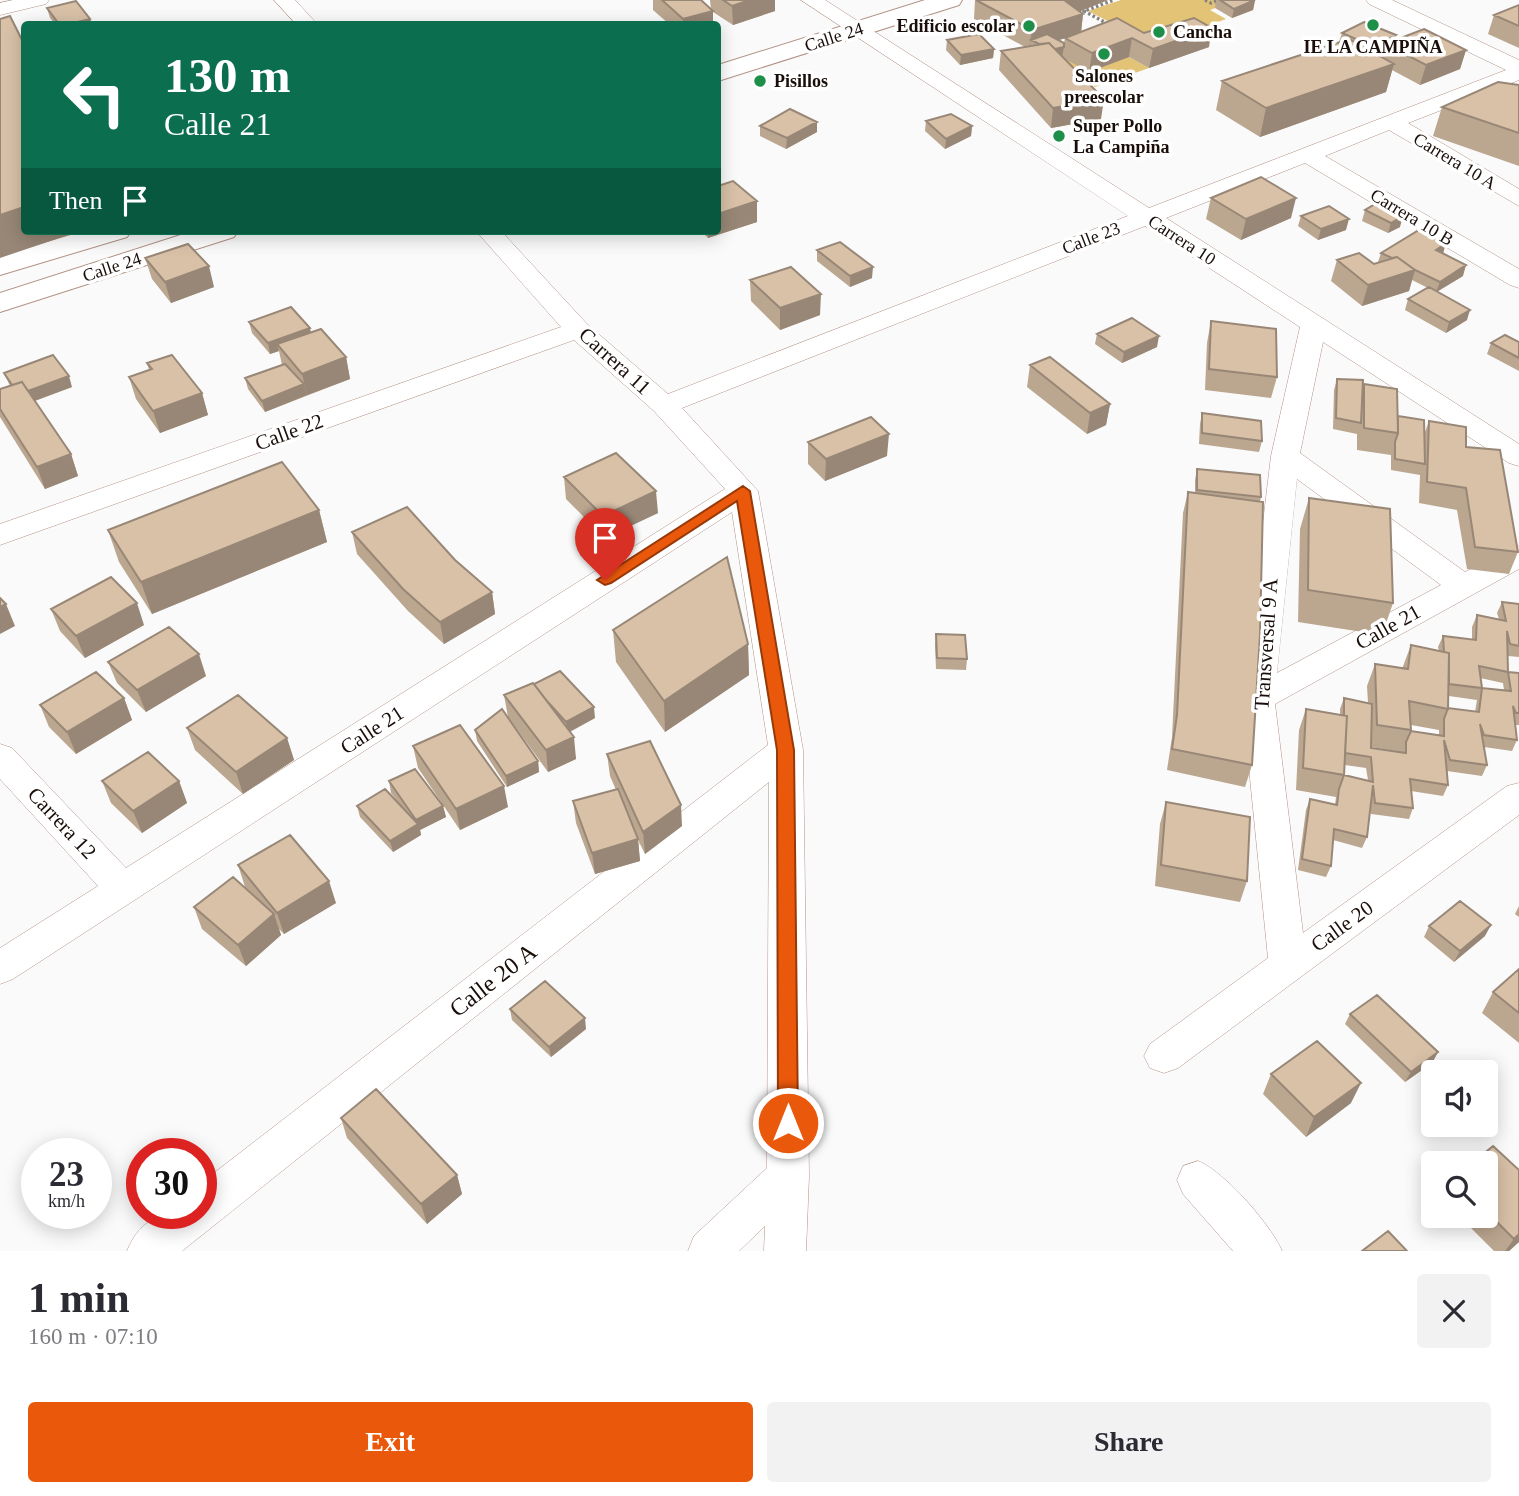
<!DOCTYPE html>
<meta charset="utf-8">
<style>
:root{--surface:#fff;--page:#f2f2f3;--text:#2b2b33;--muted:#7c7c81;--accent:#ea580c}
body{margin:0;font-family:Georgia,serif;background:var(--page);color:var(--text);height:100vh;display:flex;flex-direction:column;font-size:26px;white-space:nowrap}
*{box-sizing:border-box;margin:0}
p{font-size:23px;color:var(--muted)}
.icon{flex:none;width:38px;height:38px;fill:none;stroke:currentColor;stroke-width:2;stroke-linecap:round;stroke-linejoin:round}
.map{position:relative;height:1251px;overflow:hidden}
.sheet{display:flex;flex-direction:column;background:var(--surface);flex:1}
.sheet>*{flex:none}
.banner{position:absolute;left:21px;top:21px;width:700px;height:214px;border-radius:7px;box-shadow:0 4px 18px #0003;background:#0b6e4f;color:#fff;overflow:hidden}
.fabs{position:absolute;left:1421px;top:1060px;display:grid;gap:14px}
.fabs a{display:grid;place-items:center;width:77px;height:77px;border-radius:7px;background:var(--surface);box-shadow:0 4px 18px #0003;font-size:35px}
.speed{position:absolute;left:21px;top:1138px;display:flex;gap:14px;font-size:35px;font-weight:700;text-align:center}
.speed>*{display:grid;place-content:center;width:91px;height:91px;border-radius:50%;background:var(--surface);box-shadow:0 4px 18px #0003;line-height:1}
.speed small{font-size:18px;font-weight:400}
.speed .limit{border:10px solid #d22;background:#fff;color:#111}
.pin{position:absolute;display:grid;place-items:center;width:60px;height:60px;color:#fff;margin:-72px -30px;border-radius:50% 50% 50% 0;rotate:-45deg;box-shadow:0 0 7px #0007}
.pin .icon{rotate:45deg}
.me{position:absolute;width:77px;margin:-38px;rotate:0deg;stroke-linejoin:round;filter:drop-shadow(0 0 5px #0008)}
.turn{display:flex;align-items:center;gap:24px;height:147px;padding:0 28px;font-size:32px}
.turn .icon{width:91px;height:91px;stroke-width:2.5}
.turn b{display:block;font-size:49px;line-height:60px}
.then{display:flex;align-items:center;height:66px;padding:0 28px;background:#0003;gap:14px;font-size:26px}
.round{display:grid;place-items:center;flex:none;width:74px;height:74px;border-radius:7px;background:var(--page)}
.head{display:flex;align-items:center;justify-content:space-between;height:119px;padding:0 28px}
h1{font-size:42px;font-weight:700;line-height:52px}
.action{display:flex;gap:14px;margin-top:auto;padding:14px 28px}
.action a{flex:1;height:80px;border-radius:7px;background:var(--accent);color:#fff;font-size:28px;font-weight:700;line-height:80px;text-align:center}
.action a+a{background:var(--page);color:var(--text)}
.map>svg:first-child{display:block}
</style>
<div class="map">
<svg width="1519" height="1251" viewBox="0 0 1519 1251">
<rect width="100%" height="100%" fill="#fafafa"/>
<path fill="#e3c376" d="M1121 0H1236L1210 10 1226 19 1155 45 1088 11Z
M1062 57H1129L1149 68 1095 87 1048 60Z"/>
<g fill="none" stroke-linecap="round" stroke-linejoin="round">
<defs>
<path id="street" d="M13 0H49L46 4 0 15V3Z
M274 0H295L317 24H296Z
M801 0H825L1149 208 1506 70 1369 4 1366 0H1392L1519 60V80L1408 123 1519 189V206L1389 130 1325 156 1519 269V288L1510 285 1305 163 1166 218 1519 444V466L1509 463 1323 342 1300 453 1465 572 1519 546V569L1275 704 1303 933 1507 786 1519 783V815L1178 1068 1164 1073 1150 1068 1144 1056 1150 1044 1268 958 1242 698 1271 456 1300 327 1145 226 682 408 758 491 803 750 809 1176 806 1251H764L765 1226 739 1251H688L694 1236 767 1168 769 782 182 1251H127C142 1214 166 1213 201 1213V1183L768 745 732 512 13 979 0 984V948L98 886 0 779V744L12 748 126 868 725 489 654 411 574 340 0 545V524L561 327 476 231H501L587 324 668 394 1128 216ZM1297 479 1441 585 1277 673Z
M1198 1161C1224 1171 1271 1225 1282 1251H1233L1183 1194 1177 1180 1183 1166Z"/>
<path id="secondary" d="M925 0H962L959 5 718 81V65Z
M84 231H131L127 237 0 275V256Z
M193 231H238L234 237 0 312V293Z"/>
</defs>
<use href="#street" stroke="#b29284" stroke-width="1"/>
<use href="#secondary" stroke="#b29284" stroke-width="2"/>
<path stroke="#86817e" stroke-width="3.5" stroke-dasharray="2.5 2.5" stroke-linecap="butt" d="M1205 0 1211 3 1219 0
M1108 24 1084 11 1114 0"/>
<use href="#street" fill="#fff" fill-rule="evenodd"/>
<use href="#secondary" fill="#fff" fill-rule="evenodd"/>
</g>
<path fill="#bba690" fill-rule="evenodd" d="M653 0H701L711 9 710 0H775V11L733 25 713 12V24H669L653 10Z
M975 0H1108L1080 11 1083 14 1081 32 1144 33 1209 47 1149 68 1129 57 1089 72 1065 59 1101 119 1051 128 999 70 1001 51 1025 47 974 19ZM1065 38 1064 43 1058 40 1062 39Z
M1216 0H1255L1253 10 1232 18 1215 8Z
M1519 5V48L1488 34 1494 15Z
M47 8 90 19 92 24H55L50 18Z
M1342 33 1466 50 1460 69 1420 85 1392 70 1386 92 1260 137 1216 110 1222 81 1339 42ZM1383 50 1382 57 1376 54Z
M947 40 994 49 993 58 960 65 946 50Z
M1519 85V166L1433 136 1442 107Z
M926 121 972 126 971 136 945 149 925 131Z
M760 126 817 132 786 149 760 136Z
M1211 198 1291 218 1241 240 1206 219Z
M757 201V222L708 238 701 231H718Z
M1365 210 1400 227 1388 233 1362 221Z
M1301 216 1346 230 1318 240 1298 226Z
M817 250 872 278 850 287 817 261Z
M1381 253H1443L1463 276 1437 292 1467 320 1446 333 1405 310 1408 299 1428 288 1412 280 1409 291 1362 306 1331 281 1337 260 1374 264 1378 262Z
M145 258 214 287 171 303 152 279Z
M750 280 820 315 780 330 751 301Z
M1211 321 1277 377 1271 398 1205 390 1207 343Z
M249 322 311 332 346 357 350 379 265 412 248 389 245 378 282 365 279 351 270 354 252 333Z
M1097 334 1157 347 1122 363 1095 344Z
M1519 342V371L1487 354 1491 343Z
M147 363 202 393 208 415 160 433 136 399 129 377 149 370Z
M1030 365 1110 404 1106 425 1087 434 1027 387Z
M4 373 72 387 35 401 71 454 78 476 45 489 0 417V389L10 386Z
M1337 379 1362 388 1364 384 1398 416 1425 432 1429 421 1466 447 1518 552 1509 574 1467 569 1457 510 1419 503 1420 475 1391 470V453V455L1357 450V434L1333 429 1334 390Z
M1202 413 1262 441 1259 452 1199 444 1200 424Z
M808 442 887 456 825 481 808 464Z
M1197 469 1261 497 1260 501 1252 765 1245 787 1167 770 1172 737 1183 513 1188 492 1195 493V480Z
M564 477 658 513 605 538 566 499Z
M1309 498 1393 603 1382 635 1298 622 1300 529Z
M319 510 327 542 152 614 119 562 108 530Z
M352 532 455 560 492 592 495 614 444 644 408 611 357 554Z
M1502 602 1519 604V657L1508 656V672L1519 673V725H1515L1517 740 1512 751 1484 747 1487 765 1482 776 1447 771 1448 785 1443 796 1411 791 1413 808 1409 819 1371 814 1370 808 1367 837 1362 848 1333 840 1331 866 1326 877 1298 870 1306 810 1310 799 1335 805 1336 797 1296 790 1299 730 1306 709 1340 715V709L1344 698 1368 703 1367 686 1375 664 1402 669 1411 645 1439 651 1438 647 1443 636 1472 640V627L1477 615 1499 619 1497 613ZM1480 678 1503 683 1504 690 1482 688ZM1449 696 1477 700 1475 712 1448 708ZM1411 725 1439 730V735L1411 731ZM1371 747 1402 752 1371 748ZM1345 765 1366 768 1368 780 1344 775Z
M51 609 144 625 85 658 60 631Z
M613 630 748 644 749 675 665 732 616 662Z
M936 634 967 659 966 670 936 669 935 645Z
M108 662 206 676 146 712 117 683Z
M534 684 595 718 570 732 576 759 548 772 508 717 504 695Z
M124 698 132 720 76 754 49 727 40 705Z
M187 728 287 738 294 760 243 794 195 750Z
M475 730 538 761 539 772 507 787 477 741Z
M413 746 508 807 460 830 418 768Z
M607 754 682 826 645 854 638 840 640 861 595 874 576 823 573 801 616 790 610 776Z
M102 781H179L187 803 142 833 111 803Z
M389 781 443 806 446 817 420 830 421 835 393 852 360 817 357 806H401L391 793Z
M1166 802 1247 881 1240 902 1155 886 1160 824Z
M238 865 336 903 284 934 279 929 281 935 246 966 202 929 194 907 251 893 245 887Z
M1519 906V917L1515 914Z
M1429 926 1485 936 1454 962 1424 937Z
M1519 969V1043L1482 1013 1493 992Z
M510 1009 586 1029 551 1057 512 1020Z
M1350 1014 1438 1052 1432 1063 1405 1082 1345 1024Z
M1271 1074 1351 1103 1306 1137 1263 1094Z
M341 1118 457 1175 462 1194 427 1224 347 1138Z
M1486 1164 1519 1170V1242L1509 1251H1494L1459 1216H1486Z"/>
<path fill="#988776" d="M750 0H775V11L733 25 732 6Z
M1063 0H1108L1061 19Z
M1255 0 1253 10 1232 18 1234 9Z
M713 11V24H683V19Z
M1083 14 1081 33 1041 46 1031 40 1029 50 1032 30Z
M90 19 92 24H69Z
M1212 28 1209 47 1149 68 1153 49Z
M1396 35 1393 45 1385 44 1383 50 1371 57 1374 47Z
M1132 38 1129 57 1089 72 1092 53Z
M1064 47 1062 57 1050 50Z
M994 49 993 58 960 65 961 55Z
M1466 50 1460 69 1420 85 1426 65Z
M1394 64 1386 92 1260 137 1266 108Z
M1104 99 1101 119 1051 128 1053 108Z
M817 122V132L786 149 787 138Z
M972 126 971 136 945 149 946 139Z
M1296 198 1291 218 1241 240 1246 219Z
M757 201V222L708 238V231H718V214Z
M24 207V231H80L0 258V215Z
M1403 216 1400 227 1388 233 1391 223Z
M1349 219 1346 230 1318 240 1321 229Z
M1446 243 1443 254 1436 250Z
M1466 265 1463 276 1436 292 1440 282Z
M209 266 214 287 171 303 165 282Z
M873 267 872 278 850 287V276Z
M1415 270 1409 291 1362 306 1368 285Z
M821 294 820 315 780 330V308Z
M1470 310 1467 320 1446 333 1449 322Z
M310 328 312 338 277 344 279 351 270 354 268 343Z
M1159 336 1157 347 1122 363 1124 352Z
M346 357 350 379 307 395 302 374Z
M69 376 72 387 23 405 19 394Z
M304 384 307 395 265 412 262 401Z
M202 393 208 415 160 433 153 411Z
M1110 404 1106 425 1087 434 1090 413Z
M889 434 887 456 825 481 826 459Z
M71 454 78 476 45 489 37 467Z
M656 491 658 513 605 538 603 516Z
M319 510 327 542 152 614 141 582Z
M492 592 495 614 444 644 440 622Z
M137 603 144 625 85 658 76 636Z
M6 604 15 626 0 634V607Z
M748 644 749 675 665 732 664 701Z
M199 654 206 676 146 712 137 690Z
M124 698 132 720 76 754 67 732Z
M594 707 595 718 567 733 566 722Z
M574 737 576 759 548 772 546 750Z
M287 738 294 760 243 794 236 772Z
M538 761 539 772 507 787 506 776Z
M179 781 187 803 142 833 133 811Z
M504 786 508 807 460 830 456 809Z
M681 805 682 826 645 854 643 832Z
M443 806 446 817 420 830 421 835 393 852 390 841 417 825 416 820Z
M638 839 640 861 595 874 592 853Z
M329 881 336 903 284 934 277 913Z
M274 914 281 935 246 966 238 945Z
M1491 925 1485 936 1454 962 1460 951Z
M585 1018 586 1029 551 1057 549 1047Z
M1438 1052 1432 1063 1405 1082 1411 1072Z
M1361 1083 1351 1103 1306 1137 1314 1117Z
M457 1175 462 1194 427 1224 421 1204Z
M1519 1234V1242L1509 1251H1505L1514 1239Z"/>
<path fill="#d9c1a8" stroke="#988776" stroke-width="2" d="M662 0H701L713 11 683 19Z
M723 0H750L732 6Z
M976 0H1064L1083 14 1032 30Z
M1220 0H1255L1234 9Z
M76 1 90 19 69 24H59L47 8Z
M1519 5V26L1494 15Z
M10 16 24 44V207L0 215V19Z
M1117 18 1144 33 1194 18 1212 28 1153 49 1132 38 1092 53 1065 38Z
M1364 22 1396 35 1374 47 1342 33Z
M1424 29 1466 50 1426 65 1385 44Z
M979 34 994 49 961 55 947 40Z
M1047 34 1064 43V47L1055 49 1049 43 1039 44 1031 40Z
M1349 39 1394 64 1266 108 1222 81Z
M1049 43 1104 99 1053 108 1001 51Z
M1498 82 1519 85V133L1442 107Z
M790 109 817 122 787 138 760 126Z
M951 114 972 126 946 139 926 121Z
M1261 177 1296 198 1246 219 1211 198Z
M733 181 757 201 718 214V186Z
M1377 203 1403 216 1391 223 1365 210Z
M1329 206 1349 219 1321 229 1301 216Z
M1419 230 1446 243 1436 250 1466 265 1440 282 1415 270 1397 257 1392 258 1381 253Z
M840 242 873 267 850 276 817 250Z
M188 244 209 266 165 282 145 258Z
M1359 253 1374 264 1397 257 1415 270 1368 285 1337 260Z
M791 267 821 294 780 308 750 280Z
M1429 287 1470 310 1449 322 1408 299Z
M291 307 310 328 268 343 249 322Z
M1132 318 1159 336 1124 352 1097 334Z
M1211 321 1276 329 1277 377 1209 369Z
M321 329 346 357 302 374 277 344Z
M1505 335 1519 342V358L1491 343Z
M53 355 69 376 28 391 22 382 12 385 4 373Z
M172 355 202 393 153 411 129 377 152 369 147 363Z
M1050 357 1110 404 1090 413 1030 365Z
M285 364 304 384 262 401 245 378Z
M1337 379 1363 380 1361 423 1336 418Z
M22 382 71 454 37 467 0 409V389Z
M1364 384 1397 389 1398 433 1364 428Z
M1202 413 1261 421 1262 441 1202 433Z
M1398 416 1424 420 1425 464 1395 459V442L1398 433Z
M871 417 889 434 826 459 808 442Z
M1429 421 1466 427V447L1500 450 1518 552 1475 547 1466 488 1427 482Z
M616 453 656 491 603 516 564 477Z
M282 462 319 510 141 582 108 530Z
M1197 469 1260 475 1261 497 1197 490Z
M1188 492 1263 502 1260 635 1252 765 1172 749 1177 715Z
M1309 498 1390 509 1393 603 1308 590Z
M407 507 455 560 492 592 440 622 403 589 352 532Z
M727 557 748 644 664 701 613 630Z
M111 577 137 603 76 636 51 609Z
M0 598 6 604 0 607Z
M1502 602 1519 604V646L1510 644 1507 631 1508 672 1479 666 1482 688 1449 684V653L1444 652 1443 636 1476 640 1477 615 1506 621Z
M169 627 199 654 137 690 108 662Z
M936 634 965 635 967 659 937 658Z
M1411 645 1449 653 1448 709 1409 701 1411 730 1377 725 1375 664 1408 669Z
M560 671 594 707 566 722 547 701 534 684Z
M96 672 124 698 67 732 40 705Z
M1508 672 1519 673V713H1516L1513 706 1517 740 1484 735 1480 724 1487 765 1450 760 1444 740 1448 785 1410 779 1413 808 1375 803 1373 785 1367 837 1334 829 1331 866 1302 859 1310 799 1337 805 1339 789 1344 775 1373 782 1371 757 1345 753 1347 716H1344V698L1372 704 1371 748 1406 753V742L1411 731 1444 736V719L1448 708 1479 712 1482 688 1511 691Z
M533 683 574 737 546 750 504 695Z
M238 695 287 738 236 772 187 728Z
M502 709 538 761 506 776 475 730Z
M1306 709 1347 716 1344 775 1303 768Z
M460 725 504 786 456 809 413 746Z
M650 741 681 805 643 832 607 754Z
M148 752 179 781 133 811 102 781Z
M415 769 443 806 416 820 389 781Z
M385 789 418 824 390 841 357 806Z
M618 789 638 839 592 853 573 801Z
M1166 802 1250 817 1247 881 1161 865Z
M290 835 329 881 277 913 238 865Z
M233 877 274 914 238 945 194 907Z
M1460 901 1491 925 1460 951 1429 926Z
M1519 969V1013L1493 992Z
M545 981 585 1018 549 1047 510 1009Z
M1377 995 1438 1052 1411 1072 1350 1014Z
M1317 1041 1361 1083 1314 1117 1271 1074Z
M376 1089 457 1175 421 1204 341 1118Z
M1493 1146 1519 1170V1234L1514 1239 1486 1211V1164H1471Z
M1388 1231 1407 1251H1362Z"/>
<path fill="#ea580c" stroke="#983908" stroke-width="2" d="M743 486 750 491 794 750 798 1123 795 1129 788 1132 781 1129 778 1123 777 750 737 501 611 583 605 585 597 580Z"/>
<g fill="#1e8f49" stroke="#fff" stroke-width="2.5">
<circle cx="1373" cy="25" r="7"/>
<circle cx="1029" cy="26" r="7"/>
<circle cx="1159" cy="32" r="7"/>
<circle cx="1104" cy="54" r="7"/>
<circle cx="760" cy="81" r="7"/>
<circle cx="1059" cy="136" r="7"/>
</g>
<g text-anchor="middle" dominant-baseline="central" stroke-width="7" stroke-linejoin="round" paint-order="stroke">
<g font-size="18" font-weight="bold" fill="#190e09" stroke="#fff" text-anchor="start">
<text x="1015" y="26" text-anchor="end">Edificio escolar</text>
<text x="1173" y="32">Cancha</text>
<text x="1373" y="47" text-anchor="middle">IE LA CAMPIÑA</text>
<text x="1104" y="76" text-anchor="middle">Salones<tspan x="1104" dy="21">preescolar</tspan></text>
<text x="774" y="81">Pisillos</text>
<text x="1073" y="126">Super Pollo<tspan x="1073" dy="21">La Campiña</tspan></text>
</g>
<g font-size="18" fill="#190e09" stroke="#fff">
<text transform="translate(834 37) rotate(-18)">Calle 24</text>
<text transform="translate(1455 161) rotate(31)">Carrera 10 A</text>
<text transform="translate(1412 217) rotate(31)">Carrera 10 B</text>
<text transform="translate(1091 238) rotate(-21)">Calle 23</text>
<text transform="translate(1182 240) rotate(33)">Carrera 10</text>
<text transform="translate(112 267) rotate(-18)">Calle 24</text>
</g>
<g font-size="21" fill="#190e09" stroke="#fff">
<text transform="translate(615 361) rotate(42)">Carrera 11</text>
<text transform="translate(289 432) rotate(-20)">Calle 22</text>
<text transform="translate(1388 627) rotate(-29)">Calle 21</text>
<text transform="translate(1266 644) rotate(-86)">Transversal 9 A</text>
<text transform="translate(372 730) rotate(-33)">Calle 21</text>
<text transform="translate(62 823) rotate(47)">Carrera 12</text>
<text transform="translate(1342 926) rotate(-36)">Calle 20</text>
</g>
<g font-size="24" fill="#190e09" stroke="#fff">
<text transform="translate(493 980) rotate(-38)">Calle 20 A</text>
</g>
</g>
</svg>
<div class="fabs">
<a><svg class="icon" aria-label="sound" viewBox="0 0 24 24"><path d="M4 9h4l5-4v14l-5-4H4zM17 9q2 3 0 6"/></svg></a>
<a><svg class="icon" aria-label="search" viewBox="0 0 24 24"><circle cx="10" cy="10" r="6"/><path d="M15 15l6 6"/></svg></a>
</div>
<div class="speed"><div>23<small>km/h</small></div><div class="limit">30</div></div>
<div class="pin" style="left:605px;top:580px;background:#d93025"><svg class="icon" aria-label="arrive" viewBox="0 0 24 24"><path d="M6 21V4h12l-3 4 3 4H6"/></svg></div>
<svg class="me" style="left:788px;top:1123px" viewBox="-20 -20 40 40"><circle r="17" fill="#ea580c" stroke="#fff" stroke-width="3"/><path d="M0-11L8 9 0 5-8 9z" fill="#fff"/></svg>
<div class="banner">
<div class="turn"><svg class="icon" aria-label="left" viewBox="0 0 24 24"><path d="M17 20v-9H6M10 6l-5 5 5 5"/></svg><div><b>130 m</b>Calle 21</div></div>
<div class="then">Then<svg class="icon" aria-label="arrive" viewBox="0 0 24 24"><path d="M6 21V4h12l-3 4 3 4H6"/></svg></div>
</div>
</div>
<section class="sheet">
<div class="head"><div><h1>1 min</h1><p>160 m · 07:10</p></div><a class="round"><svg class="icon" aria-label="close" viewBox="0 0 24 24"><path d="M6 6l12 12M18 6L6 18"/></svg></a></div>
<div class="action"><a>Exit</a><a>Share</a></div>
</section>
